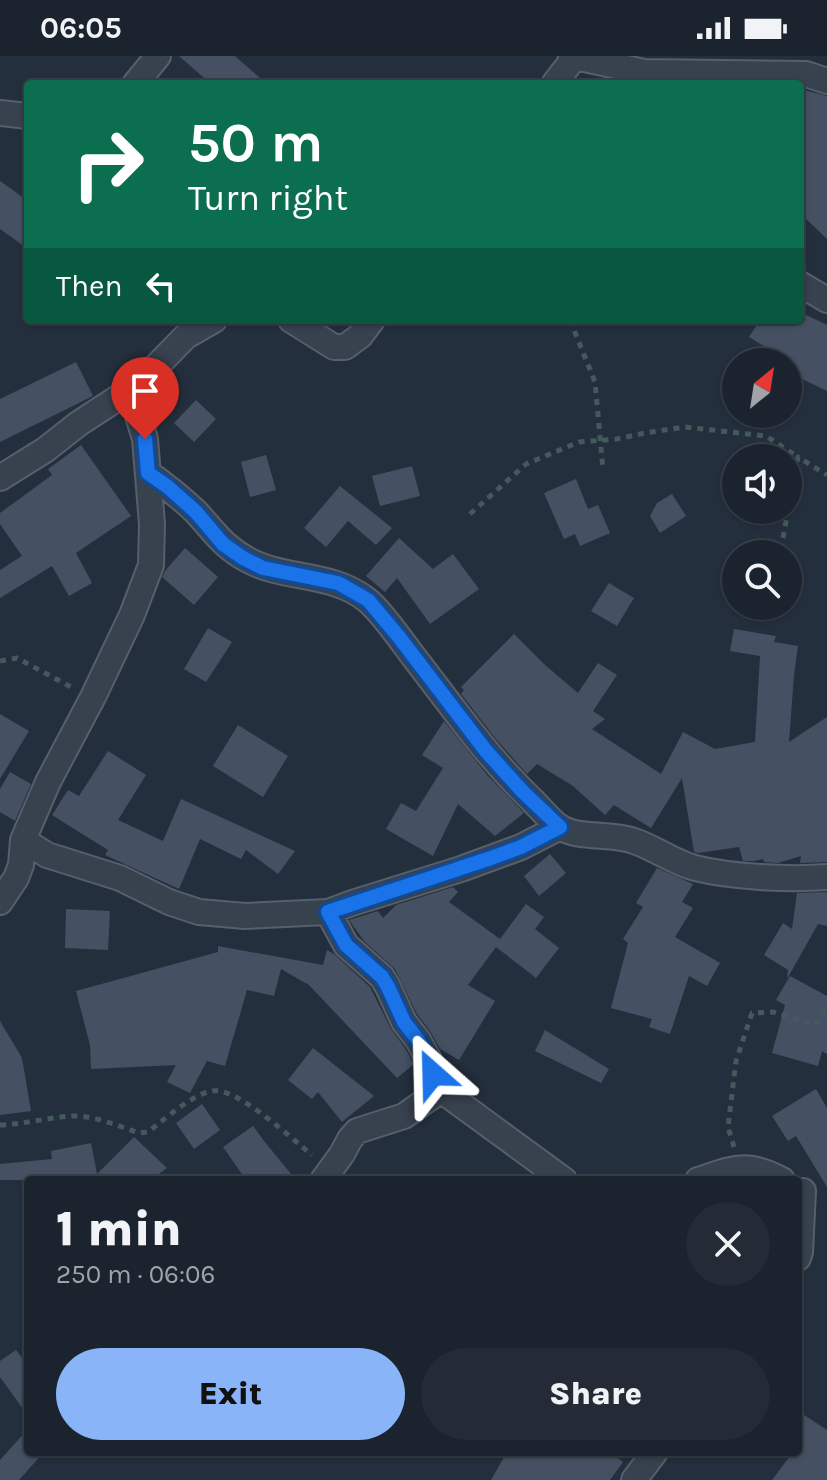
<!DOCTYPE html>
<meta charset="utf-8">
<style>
:root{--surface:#1b232e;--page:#242b36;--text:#f1f3f6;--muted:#a0a4aa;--line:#39404a;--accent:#8ab4f8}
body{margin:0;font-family:Karla,sans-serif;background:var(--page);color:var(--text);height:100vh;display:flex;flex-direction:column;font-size:30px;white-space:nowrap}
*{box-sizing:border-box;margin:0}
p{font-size:26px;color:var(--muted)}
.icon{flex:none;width:44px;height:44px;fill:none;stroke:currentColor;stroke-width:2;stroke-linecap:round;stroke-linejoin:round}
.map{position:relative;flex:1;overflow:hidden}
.sheet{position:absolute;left:24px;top:1120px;width:778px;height:280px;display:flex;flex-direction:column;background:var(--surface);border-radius:8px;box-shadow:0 2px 6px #0004,0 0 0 2px var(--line)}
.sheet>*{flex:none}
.hud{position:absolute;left:24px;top:24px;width:780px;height:244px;border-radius:8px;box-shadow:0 2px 6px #0004,0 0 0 2px var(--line);background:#0b6e4f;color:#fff;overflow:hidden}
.needle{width:52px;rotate:30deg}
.controls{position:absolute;left:722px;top:292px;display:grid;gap:16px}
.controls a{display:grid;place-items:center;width:80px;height:80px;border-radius:50%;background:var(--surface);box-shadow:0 2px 6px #0004,0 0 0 2px var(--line);font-size:40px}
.pin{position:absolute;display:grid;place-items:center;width:68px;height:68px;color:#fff;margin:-82px -34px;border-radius:50% 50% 50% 0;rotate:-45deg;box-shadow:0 0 8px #0007}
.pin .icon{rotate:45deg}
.me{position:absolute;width:88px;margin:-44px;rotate:335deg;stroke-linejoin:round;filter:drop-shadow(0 0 6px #0008)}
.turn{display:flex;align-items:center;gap:28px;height:168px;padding:0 32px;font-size:36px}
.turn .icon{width:104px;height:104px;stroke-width:2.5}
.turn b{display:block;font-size:56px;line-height:68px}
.then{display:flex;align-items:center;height:76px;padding:0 32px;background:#0003;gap:16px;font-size:30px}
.round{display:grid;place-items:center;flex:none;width:84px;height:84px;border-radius:42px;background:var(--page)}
.overview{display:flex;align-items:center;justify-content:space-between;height:136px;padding:0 32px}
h1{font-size:48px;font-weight:800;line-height:60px}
.button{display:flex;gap:16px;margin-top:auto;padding:16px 32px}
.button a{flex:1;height:92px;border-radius:48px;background:var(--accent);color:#111;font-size:32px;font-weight:800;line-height:92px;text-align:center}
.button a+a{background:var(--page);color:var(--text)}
.status{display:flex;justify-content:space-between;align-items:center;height:56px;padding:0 40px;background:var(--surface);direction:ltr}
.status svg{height:22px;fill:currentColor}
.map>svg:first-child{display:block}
</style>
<div class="status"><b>06:05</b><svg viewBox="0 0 49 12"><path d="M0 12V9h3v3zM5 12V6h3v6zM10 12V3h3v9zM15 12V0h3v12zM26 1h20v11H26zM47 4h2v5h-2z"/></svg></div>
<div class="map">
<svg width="827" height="1424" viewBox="0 0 827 1424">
<rect width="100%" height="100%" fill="#242f3e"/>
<path fill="#455162" d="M179 0H235L267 28H211Z
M800 33 827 40V183L800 157Z
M0 125 28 145V193L0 173Z
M800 256 827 269V335L792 318 796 310 749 281 760 264H800Z
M76 306 93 340 0 386V343Z
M196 344 216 363 194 386 174 367Z
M81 389 131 460 76 497 92 527 69 540 52 510 0 542V514L22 500 0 468V457L52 419 48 413Z
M266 399 276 434 250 441 241 406Z
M412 410 420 440 380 450 372 420Z
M576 423 588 453 598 449 610 477 580 490 575 478 564 483 544 437Z
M340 430 392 472 376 489 348 465 326 491 304 472Z
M672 438 686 460 660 477 650 460 657 447Z
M399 482 433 513 453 498 479 533 430 568 397 522 385 536 366 520Z
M185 492 218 521 194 549 162 521 165 515Z
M609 527 634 542 617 570 591 555Z
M208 572 232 586 206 626 184 613Z
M734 573 776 580 774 586 798 590 794 619 789 686 827 661V806L800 807 801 800 778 807 764 806 763 803 754 805H743L739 791 698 797 694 796 682 722 651 772 614 749 605 759 573 730 537 708 527 718 496 683 461 638 464 634 461 631 514 578 545 609 578 637 598 607 617 619 593 655 605 663 592 673 661 718 683 676 715 693 755 686 760 600 730 595Z
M0 658 29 675 0 723Z
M444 665 488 720 524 757 495 780 458 748 433 800 386 773 401 747 416 755 443 712 422 699Z
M238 669 288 700 263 741 213 710Z
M108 695 146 719 118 764 163 785 181 743 295 795 278 818 246 794 241 803 200 783 179 833 105 799 108 794 52 759 68 734 79 740Z
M10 716 31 728 15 765 0 756V733Z
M550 798 566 817 539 840 524 820Z
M657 812 693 828 682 846 693 852 675 881 720 907 707 930 689 920 670 978 649 971 652 963 611 952 628 887 623 883 643 851 636 847Z
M453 831 458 836 449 846 500 883 526 848 544 861 535 873 559 892 536 922 496 891 468 929 495 945 459 1004 440 993 430 975 417 958 395 913 364 885 349 864 378 855 383 862 396 849Z
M827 836V870L818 868 787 923 788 914 764 899 783 867 792 873 797 837Z
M66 853 110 855 108 894 65 892Z
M218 890 323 909 327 894 334 898 370 931 391 973 405 992 414 1008 397 1022 309 929 281 913 274 940 247 934 225 1010 207 1005 190 1037 167 1026 176 1009 91 1013 90 989 76 935 218 896Z
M790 920 827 940V998L822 995 818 1010 772 997 785 949 776 944Z
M0 965 22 1002 31 1055 0 1059Z
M545 974 609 1013 601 1027 535 995Z
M313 992 374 1040 342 1066 318 1036 312 1043 288 1024Z
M816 1033 827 1052V1131L796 1080 788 1085 772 1060Z
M202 1048 220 1074 194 1093 176 1067Z
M253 1070 264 1085 296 1124H246L223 1091Z
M134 1081 167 1112 151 1124H0V1108L52 1103 51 1095 91 1087 97 1118Z
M16 1294 28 1310V1360L0 1321V1305Z
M798 1355 827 1374V1424H772L793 1396H798Z
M28 1373V1396H44L19 1424H0V1404Z
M507 1396H610L623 1406 610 1424H491Z"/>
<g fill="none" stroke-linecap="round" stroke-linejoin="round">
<defs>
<path id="street" d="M571 0 644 16 806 18 827 25
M135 28 158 0
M554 28 574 2
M0 57 28 60
M800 228 827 244
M291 264 334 291H345L360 280 372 264
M148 417C165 429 180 441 195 455 214 475 222 490 248 504 285 524 332 516 367 544 381 555 401 584 413 600 451 649 487 701 532 744 540 752 549 763 558 770 578 784 611 776 634 785 655 792 673 806 695 812 731 821 789 824 827 821
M0 422 45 394 78 368 130 334 144 323 186 280 214 264
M23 784 47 799 120 822 169 846 199 856 245 860 328 856 352 847 461 813 521 791 560 771
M0 846 16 822 21 809 23 784 48 726 93 641 132 559 151 509 152 468 145 383 130 334
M441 1034 564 1124
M323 1124 342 1098 350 1083 357 1075 404 1060 441 1034 429 1004 418 984 404 966 388 931 382 921 346 889 328 856
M698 1124C735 1112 746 1105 782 1124
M798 1202 800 1196 803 1135
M634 1424 655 1396"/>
</defs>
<use href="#street" stroke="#565f6c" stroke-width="28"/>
<path stroke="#44595c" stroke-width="5" stroke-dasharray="6 6" stroke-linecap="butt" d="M570 264 595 326 603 414
M788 453 798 401 827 419
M470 458 526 408 579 386 617 383 645 377 685 371 766 380 798 401
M783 482 788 454
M0 605 17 602 71 631
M0 1069C24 1068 47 1062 71 1060 94 1059 118 1070 139 1077L148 1076C165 1063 191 1039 212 1035 236 1030 292 1083 312 1099
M734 1091 728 1071 736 1005 752 957 773 956 815 969 827 949"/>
<use href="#street" stroke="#38414e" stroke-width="24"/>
</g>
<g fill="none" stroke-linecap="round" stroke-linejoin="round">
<defs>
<path id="route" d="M145 383 148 417 168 431 196 456 223 488 243 502 263 512 338 527 368 544 399 581 486 695 523 736 560 771 521 791 491 802 328 856 346 889 382 921 388 931 404 966 418 984 429 1004 433 1018"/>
</defs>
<use href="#route" stroke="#114b97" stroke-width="20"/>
<use href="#route" stroke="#1a73e8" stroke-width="14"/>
</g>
</svg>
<div class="controls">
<a><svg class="needle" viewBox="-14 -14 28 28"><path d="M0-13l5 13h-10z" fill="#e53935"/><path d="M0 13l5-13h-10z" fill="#a0a4aa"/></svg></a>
<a><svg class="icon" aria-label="sound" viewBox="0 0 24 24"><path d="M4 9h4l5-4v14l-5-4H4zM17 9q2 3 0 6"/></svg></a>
<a><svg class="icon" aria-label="search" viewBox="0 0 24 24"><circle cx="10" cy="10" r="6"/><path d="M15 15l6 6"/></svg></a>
</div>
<div class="pin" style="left:145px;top:383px;background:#d93025"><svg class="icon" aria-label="arrive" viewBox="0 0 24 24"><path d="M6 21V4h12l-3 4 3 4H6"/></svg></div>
<svg class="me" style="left:433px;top:1018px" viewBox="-20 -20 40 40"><path d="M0-17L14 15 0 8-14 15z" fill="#1a73e8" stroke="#fff" stroke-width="4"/></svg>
<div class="hud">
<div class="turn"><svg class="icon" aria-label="right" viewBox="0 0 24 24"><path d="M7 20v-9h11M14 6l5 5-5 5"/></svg><div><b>50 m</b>Turn right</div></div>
<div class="then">Then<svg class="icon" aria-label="left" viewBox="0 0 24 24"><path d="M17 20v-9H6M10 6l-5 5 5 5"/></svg></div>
</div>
<section class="sheet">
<div class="overview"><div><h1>1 min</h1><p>250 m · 06:06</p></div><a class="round"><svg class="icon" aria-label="close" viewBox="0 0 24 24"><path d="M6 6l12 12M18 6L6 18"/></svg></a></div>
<div class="button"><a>Exit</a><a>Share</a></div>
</section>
</div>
